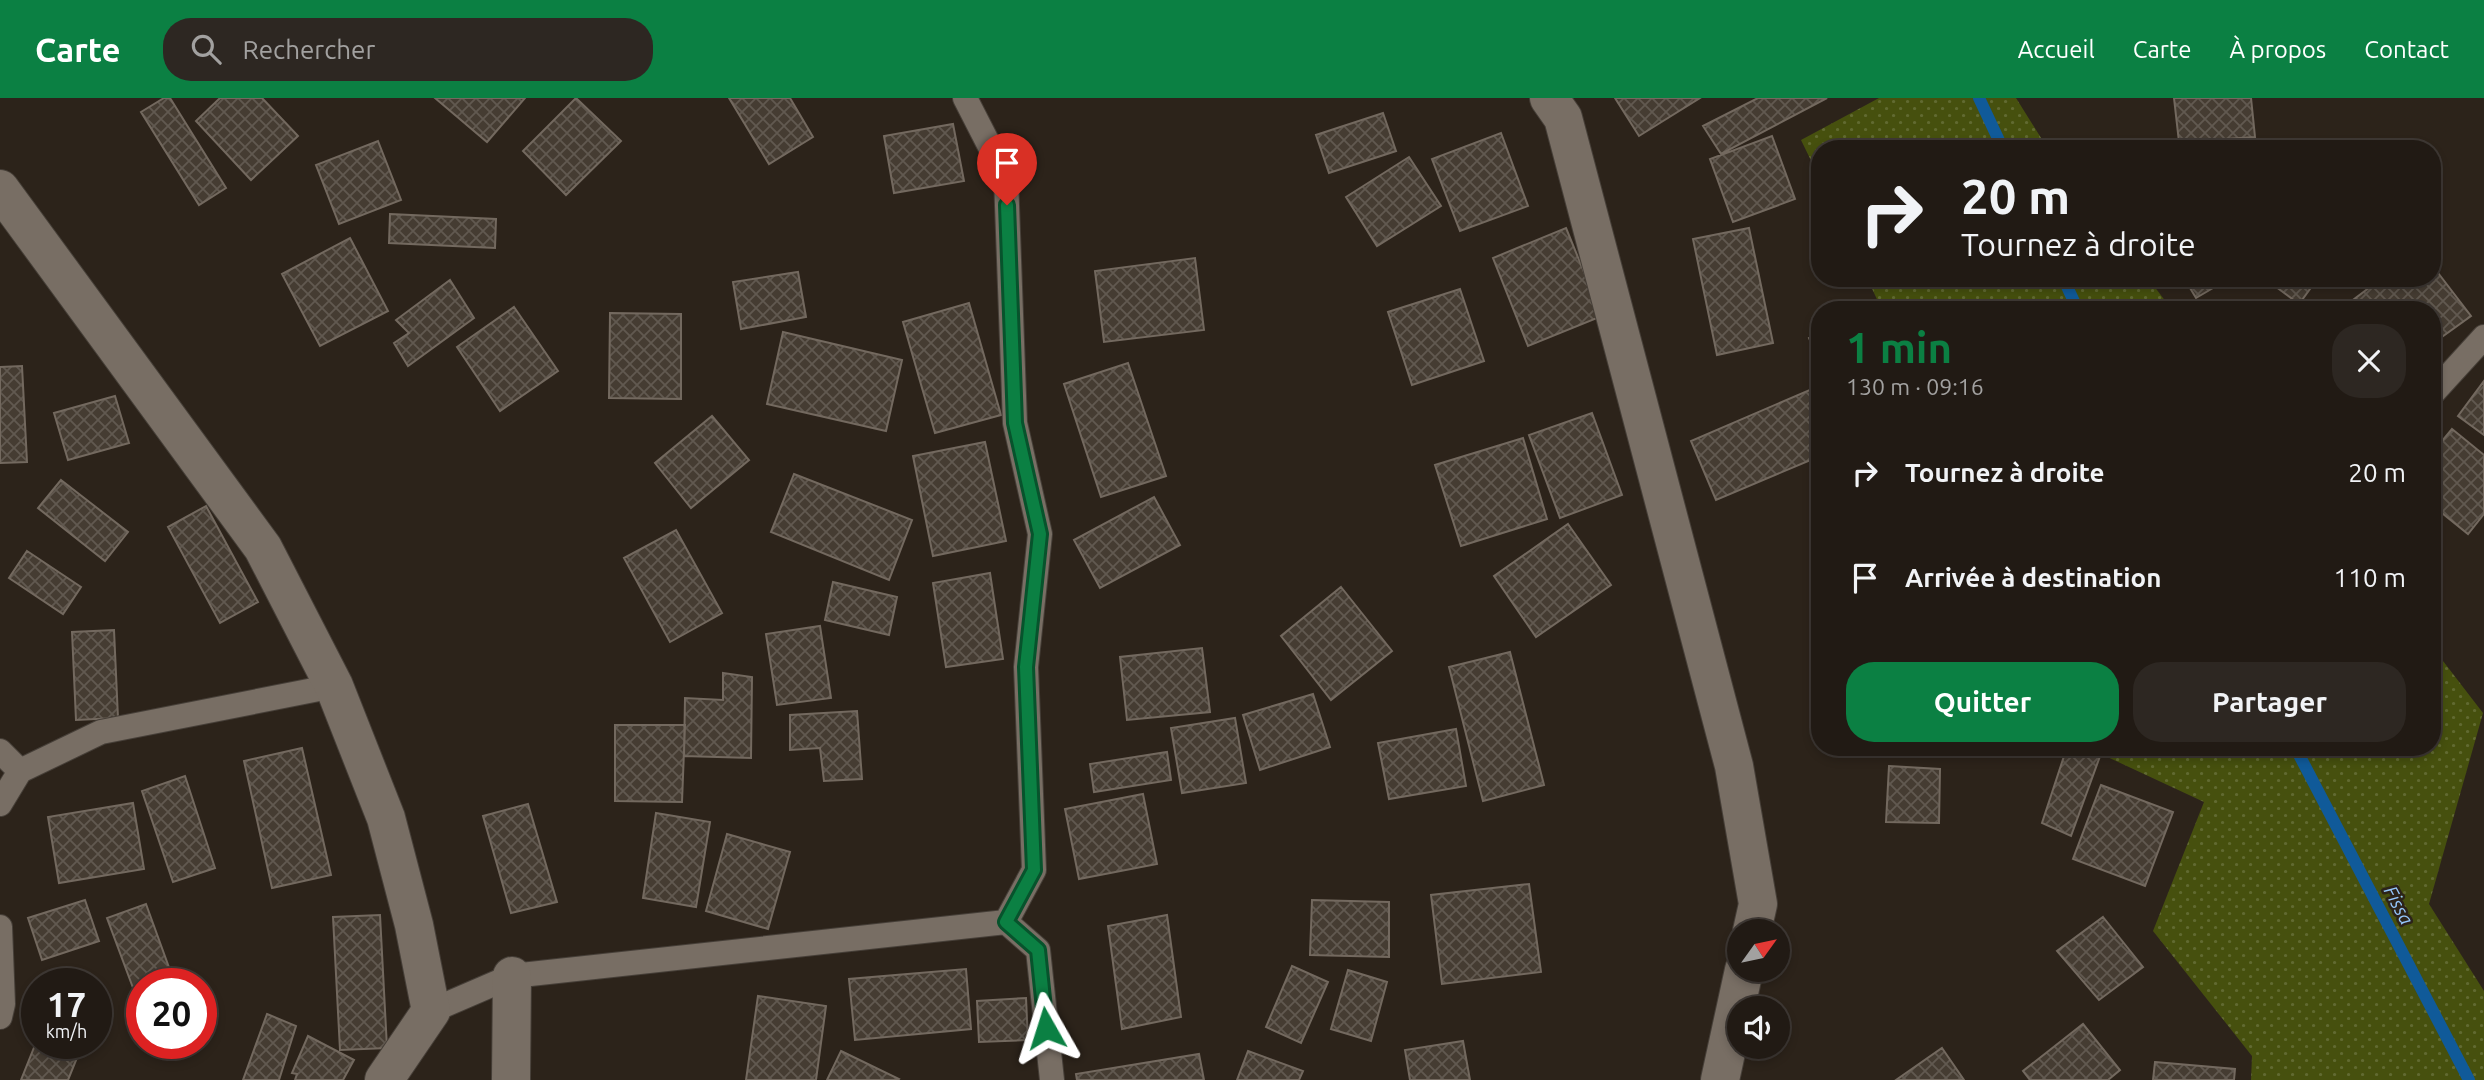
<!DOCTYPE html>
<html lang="fr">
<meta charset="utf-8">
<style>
:root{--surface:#211a14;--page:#2d2722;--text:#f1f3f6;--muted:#a2a1a0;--line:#3e3834;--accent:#0b8043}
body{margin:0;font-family:Ubuntu,sans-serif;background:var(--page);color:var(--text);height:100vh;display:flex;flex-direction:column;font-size:26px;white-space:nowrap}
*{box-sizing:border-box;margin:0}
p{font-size:23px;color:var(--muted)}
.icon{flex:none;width:38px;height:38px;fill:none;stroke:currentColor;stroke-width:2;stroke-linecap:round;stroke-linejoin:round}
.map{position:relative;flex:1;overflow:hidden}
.details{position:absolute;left:1811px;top:203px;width:630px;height:455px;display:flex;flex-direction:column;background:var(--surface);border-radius:28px;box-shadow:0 4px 10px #0003,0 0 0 2px var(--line)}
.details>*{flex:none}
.top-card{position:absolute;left:1811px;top:42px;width:630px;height:147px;border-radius:28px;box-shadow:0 4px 10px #0003,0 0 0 2px var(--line);background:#211a14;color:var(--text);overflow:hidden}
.needle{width:46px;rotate:57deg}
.fabs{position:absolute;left:1727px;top:821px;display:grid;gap:14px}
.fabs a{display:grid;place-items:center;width:63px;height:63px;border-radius:50%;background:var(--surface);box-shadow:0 4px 10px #0003,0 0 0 2px var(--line);font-size:35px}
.speed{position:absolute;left:21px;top:870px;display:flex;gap:14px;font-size:35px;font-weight:700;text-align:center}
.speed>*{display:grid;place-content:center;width:91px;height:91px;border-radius:50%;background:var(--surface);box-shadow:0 4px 10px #0003,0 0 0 2px var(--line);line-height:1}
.speed small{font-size:18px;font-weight:400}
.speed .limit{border:10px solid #d22;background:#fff;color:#111}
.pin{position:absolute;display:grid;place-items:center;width:60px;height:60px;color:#fff;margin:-72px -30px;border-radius:50% 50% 50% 0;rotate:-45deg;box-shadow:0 0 7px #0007}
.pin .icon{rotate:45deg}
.me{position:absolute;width:77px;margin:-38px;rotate:354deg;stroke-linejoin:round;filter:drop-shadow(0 0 5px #0008)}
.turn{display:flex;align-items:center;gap:24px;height:147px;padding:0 35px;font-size:32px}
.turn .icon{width:91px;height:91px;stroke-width:2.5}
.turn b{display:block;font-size:49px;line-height:60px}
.round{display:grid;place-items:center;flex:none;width:74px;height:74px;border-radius:28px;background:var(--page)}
.summary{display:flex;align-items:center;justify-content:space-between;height:119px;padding:0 35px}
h1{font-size:42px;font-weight:600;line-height:52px;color:var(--accent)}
.cta{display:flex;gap:14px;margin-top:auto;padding:14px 35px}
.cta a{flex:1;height:80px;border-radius:28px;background:var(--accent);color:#fff;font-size:28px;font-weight:600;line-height:80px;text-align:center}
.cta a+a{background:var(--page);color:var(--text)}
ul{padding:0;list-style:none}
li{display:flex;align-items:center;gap:21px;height:105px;padding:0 35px}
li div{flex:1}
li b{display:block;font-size:26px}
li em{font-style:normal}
header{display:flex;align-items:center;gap:42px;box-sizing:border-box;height:98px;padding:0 35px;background:var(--accent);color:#fff}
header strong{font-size:33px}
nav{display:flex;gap:38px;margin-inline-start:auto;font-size:24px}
.search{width:490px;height:63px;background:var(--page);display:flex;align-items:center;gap:18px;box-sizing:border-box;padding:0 24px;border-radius:28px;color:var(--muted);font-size:26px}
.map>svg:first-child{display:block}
</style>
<header>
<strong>Carte</strong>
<div class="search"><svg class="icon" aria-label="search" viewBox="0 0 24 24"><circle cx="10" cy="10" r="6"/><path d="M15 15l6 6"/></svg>Rechercher</div>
<nav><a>Accueil</a><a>Carte</a><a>À propos</a><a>Contact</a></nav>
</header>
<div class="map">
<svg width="2484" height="982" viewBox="0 0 2484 982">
<defs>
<pattern id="garden-dots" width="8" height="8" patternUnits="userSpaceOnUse" patternTransform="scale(1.75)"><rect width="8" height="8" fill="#46500e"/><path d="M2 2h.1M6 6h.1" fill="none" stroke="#616a31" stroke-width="1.8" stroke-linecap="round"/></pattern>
<pattern id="building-cross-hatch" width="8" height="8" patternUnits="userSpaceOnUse" patternTransform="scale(1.75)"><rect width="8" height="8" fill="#453c32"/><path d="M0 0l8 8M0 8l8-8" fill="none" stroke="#615950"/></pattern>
</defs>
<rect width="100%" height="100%" fill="#2c231a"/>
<path fill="url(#garden-dots)" d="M1879 0H2016L2048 51H1820V81L1801 42Z
M1867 180H2148L2172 212H1882Z
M2433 550 2483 615 2429 806 2484 893V982H2251L2252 958 2153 833 2204 704 2101 656 2094 649H2432Z"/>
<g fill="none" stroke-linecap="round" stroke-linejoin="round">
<path stroke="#105a99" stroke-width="12" d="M1979 0 2003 51
M2063 180 2078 212
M2295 649 2469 982"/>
</g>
<path fill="url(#building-cross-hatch)" stroke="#73695f" stroke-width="2" d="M164 0H170L226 90 199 107 141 14Z
M220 0H262L298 38 251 82 196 23Z
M435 0H525L487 44Z
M576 0 621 43 566 97 523 53Z
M729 0H790L813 39 769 66Z
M1615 0H1700L1639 38Z
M1758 0H1827L1721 56 1703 28Z
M2174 0H2251L2255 39 2179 44Z
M1383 15 1396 53 1329 75 1316 37Z
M953 26 964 83 894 95 884 38Z
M1501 35 1528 108 1460 133 1432 61Z
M1772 38 1795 101 1733 124 1710 61Z
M378 43 401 102 339 126 316 67Z
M1409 59 1441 108 1377 148 1346 99Z
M390 116 496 121 495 150 389 145Z
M1566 130 1602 218 1528 248 1493 160Z
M1749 130 1773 245 1717 257 1693 141Z
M350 140 388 213 320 248 282 176Z
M1195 160 1204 232 1104 244 1095 173Z
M2432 167 2471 218 2432 246V212H2348L2345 208 2382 180H2432Z
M798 174 806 219 741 231 733 184Z
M2184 180H2230L2196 200Z
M2264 180H2318L2299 206Z
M450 182 474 220 408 268 394 245 409 235 396 222Z
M1460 191 1484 263 1412 287 1388 214Z
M969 205 1001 317 935 335 903 224Z
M514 209 558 273 500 313 457 249Z
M610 215 681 216V301L609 300Z
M783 234 902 262 886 333 767 306Z
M1820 235V265L1809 240Z
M1128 265 1166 378 1101 399 1064 286Z
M22 268 27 364 0 365V269Z
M2484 283V337L2458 318Z
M1812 291 1820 309V358L1716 402 1691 343Z
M115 298 129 345 68 362 54 315Z
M1592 315 1622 397 1560 420 1529 337Z
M712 318 749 362 691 410 655 365Z
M2452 331 2484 357V416L2468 436 2432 407V355Z
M1523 340 1547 421 1461 448 1435 367Z
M985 344 1006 443 933 458 913 358Z
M794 376 912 422 889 482 771 434Z
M61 382 128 434 105 463 38 410Z
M1154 399 1180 447 1100 490 1074 442Z
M206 408 258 504 220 525 168 429Z
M1568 426 1611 487 1536 539 1494 478Z
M676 432 722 515 670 544 624 460Z
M27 453 81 489 63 516 9 480Z
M990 475 1003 561 946 569 933 485Z
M833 484 897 499 889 537 825 522Z
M1341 489 1392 553 1331 602 1281 538Z
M820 528 831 600 777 607 766 536Z
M114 532 118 620 76 622 72 534Z
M1202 550 1210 614 1127 622 1120 559Z
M1510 554 1544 687 1483 703 1449 569Z
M723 575 752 579 751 660 684 658 685 600 723 602Z
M1313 596 1330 649 1260 672 1243 617Z
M857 613 862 681 824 683 820 650 790 652V617Z
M1235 620 1246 685 1182 695 1171 630Z
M615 627H685L682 704 615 703Z
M1456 631 1466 688 1389 701 1378 645Z
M2067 649 2103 650 2071 738 2042 725Z
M302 650 331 777 272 790 244 663Z
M1167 654 1171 682 1094 694 1090 666Z
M1889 668 1940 671 1939 725 1886 724Z
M185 678 215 770 173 784 142 693Z
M2101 687 2173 714 2145 788 2073 761Z
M1143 696 1157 766 1079 781 1065 711Z
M133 705 144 771 59 785 48 719Z
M528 706 557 804 511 815 483 718Z
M656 715 710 724 696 809 643 800Z
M727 736 790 754 768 831 706 813Z
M1529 786 1541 874 1442 886 1431 797Z
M85 802 99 843 42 862 28 820Z
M1312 802 1389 804V859L1310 857Z
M146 806 175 886H142V914L107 820Z
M380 817 387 950 340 952 333 819Z
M1167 817 1181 919 1122 931 1108 828Z
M2103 819 2143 869 2099 902 2057 853Z
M1292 868 1328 884 1301 945 1266 929Z
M966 871 971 931 855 942 849 881Z
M1348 872 1387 884 1371 943 1331 931Z
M758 898 826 908 816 982H746Z
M1026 900 1028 942 979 944 977 903Z
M267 916 296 928 279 982H243Z
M2083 926 2120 972 2108 982H2030L2023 973Z
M308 938 354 962 343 982H295L297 976 292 975Z
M37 942V945H83L68 982H21Z
M1463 943 1470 982H1410L1405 952Z
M1942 950 1964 982H1896Z
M841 953 899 981 898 982H827Z
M1248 953 1303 973 1299 982H1237Z
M1199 956 1204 982H1077L1076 976Z
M2155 964 2235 971 2234 982H2153Z"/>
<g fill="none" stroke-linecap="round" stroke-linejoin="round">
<defs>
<path id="lane" d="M2432 296 2484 239
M0 653 20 673
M0 706 20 673 101 634 334 588
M1006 824 1038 852 1052 982
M0 829 3 906 0 919
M431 913 512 878 1006 824 1034 772 1026 569 1040 436 1015 325 1006 80 965 0"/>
<path id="street" d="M1549 0 1563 20 1734 668 1758 806 1752 833
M0 91 263 450 334 588 386 720 414 827 431 913 384 982
M511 982 512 878
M1720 982 1744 872"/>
</defs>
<use href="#lane" stroke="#463f38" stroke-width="26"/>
<use href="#street" stroke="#463f38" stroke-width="40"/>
<use href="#lane" stroke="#786e64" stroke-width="24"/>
<use href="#street" stroke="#786e64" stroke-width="38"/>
</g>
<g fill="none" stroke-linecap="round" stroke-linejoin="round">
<defs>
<path id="route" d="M1007 107 1015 325 1040 436 1026 569 1034 772 1006 824 1038 852 1046 930"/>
</defs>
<use href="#route" stroke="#07532c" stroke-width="18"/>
<use href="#route" stroke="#0b8043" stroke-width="12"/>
</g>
<g text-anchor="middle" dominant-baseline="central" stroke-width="5" stroke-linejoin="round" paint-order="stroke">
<g font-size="19" font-style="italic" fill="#95c7fc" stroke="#2c231a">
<text transform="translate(2399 807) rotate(62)">Fissa</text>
</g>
</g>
</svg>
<div class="fabs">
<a><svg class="needle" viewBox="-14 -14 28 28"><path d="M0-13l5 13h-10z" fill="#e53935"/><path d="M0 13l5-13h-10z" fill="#a2a1a0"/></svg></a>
<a><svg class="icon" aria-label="sound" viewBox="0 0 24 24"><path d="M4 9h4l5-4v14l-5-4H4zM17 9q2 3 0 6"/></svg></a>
</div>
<div class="speed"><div>17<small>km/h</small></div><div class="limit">20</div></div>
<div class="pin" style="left:1007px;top:107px;background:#d93025"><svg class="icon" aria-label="arrive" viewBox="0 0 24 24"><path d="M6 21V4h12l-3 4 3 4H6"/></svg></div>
<svg class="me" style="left:1046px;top:930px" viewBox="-20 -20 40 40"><path d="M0-17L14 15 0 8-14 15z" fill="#0b8043" stroke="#fff" stroke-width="4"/></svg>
<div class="top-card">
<div class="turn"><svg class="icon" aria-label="right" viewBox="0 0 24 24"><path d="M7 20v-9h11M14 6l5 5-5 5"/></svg><div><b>20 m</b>Tournez à droite</div></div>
</div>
<section class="details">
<div class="summary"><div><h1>1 min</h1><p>130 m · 09:16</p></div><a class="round"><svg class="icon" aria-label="close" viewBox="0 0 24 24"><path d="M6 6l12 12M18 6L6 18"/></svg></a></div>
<ul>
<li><svg class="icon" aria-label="right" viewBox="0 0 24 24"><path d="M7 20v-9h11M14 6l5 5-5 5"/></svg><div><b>Tournez à droite</b></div><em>20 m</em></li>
<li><svg class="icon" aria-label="arrive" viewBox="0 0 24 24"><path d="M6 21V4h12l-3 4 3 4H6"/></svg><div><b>Arrivée à destination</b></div><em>110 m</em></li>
</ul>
<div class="cta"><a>Quitter</a><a>Partager</a></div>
</section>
</div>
